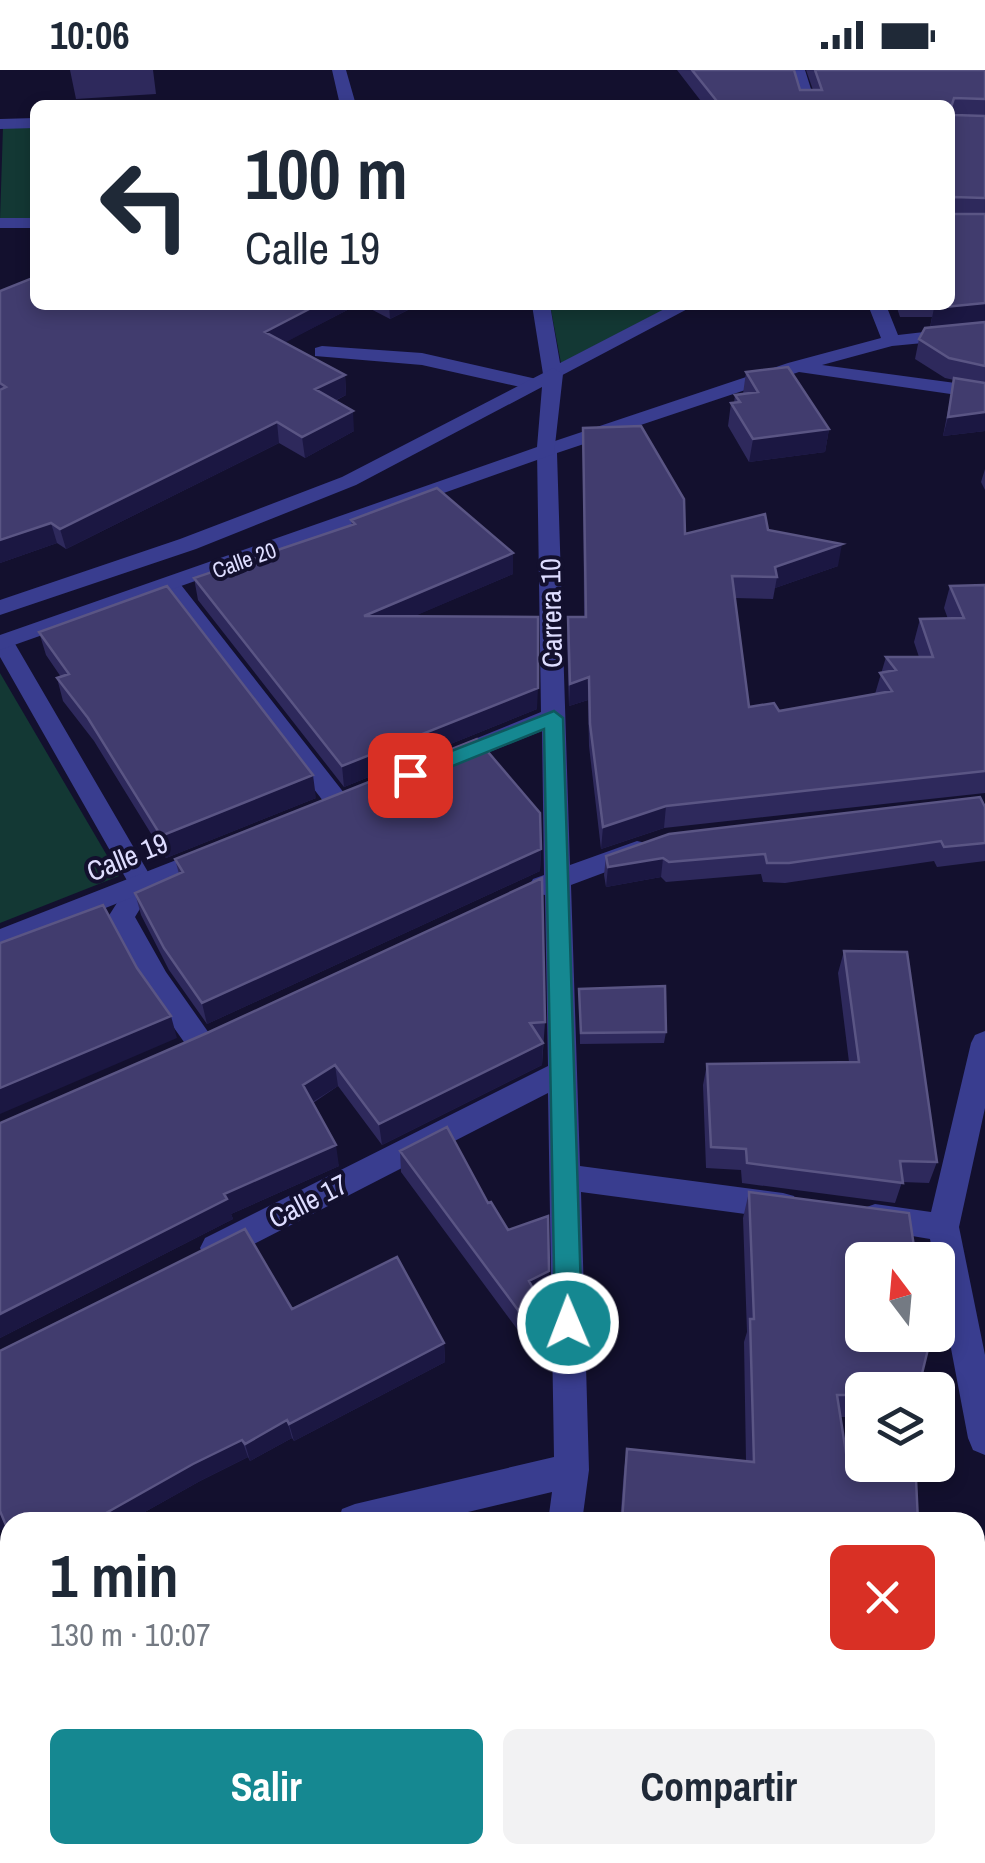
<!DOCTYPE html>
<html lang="es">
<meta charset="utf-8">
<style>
:root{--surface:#fff;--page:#f2f2f3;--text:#1f2937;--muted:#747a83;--accent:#158891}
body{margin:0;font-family:"Archivo Narrow",sans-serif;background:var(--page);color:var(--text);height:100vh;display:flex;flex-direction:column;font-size:38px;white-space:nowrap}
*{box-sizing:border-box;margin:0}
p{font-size:32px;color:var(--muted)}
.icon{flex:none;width:55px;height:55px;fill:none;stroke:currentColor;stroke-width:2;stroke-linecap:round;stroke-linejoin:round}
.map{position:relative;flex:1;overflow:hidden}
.drawer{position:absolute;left:0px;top:1442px;width:985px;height:352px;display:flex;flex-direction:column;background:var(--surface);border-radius:30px 30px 0 0;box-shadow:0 5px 15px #0003}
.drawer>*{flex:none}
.top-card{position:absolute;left:30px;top:30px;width:925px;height:210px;border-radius:15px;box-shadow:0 5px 15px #0003;background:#fff;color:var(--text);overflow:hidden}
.needle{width:65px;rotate:344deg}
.buttons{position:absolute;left:845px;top:1172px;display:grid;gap:20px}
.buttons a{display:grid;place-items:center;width:110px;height:110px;border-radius:15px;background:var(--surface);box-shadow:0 5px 15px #0003;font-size:50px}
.pin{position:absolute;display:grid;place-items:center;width:85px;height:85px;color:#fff;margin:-42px;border-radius:20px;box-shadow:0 5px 15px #0006}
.me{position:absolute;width:110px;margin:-55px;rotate:359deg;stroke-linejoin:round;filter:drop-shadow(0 0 8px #0008)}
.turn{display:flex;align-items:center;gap:35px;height:210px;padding:0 50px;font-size:45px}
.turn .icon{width:130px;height:130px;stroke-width:2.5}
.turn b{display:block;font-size:70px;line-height:85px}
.round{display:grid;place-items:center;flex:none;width:105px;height:105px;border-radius:15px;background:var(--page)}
.head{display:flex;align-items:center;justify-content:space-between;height:170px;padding:0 50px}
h1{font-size:60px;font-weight:700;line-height:75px}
.action{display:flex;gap:20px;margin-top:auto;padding:20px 50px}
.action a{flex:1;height:115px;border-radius:15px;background:var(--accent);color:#fff;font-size:40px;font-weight:700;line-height:115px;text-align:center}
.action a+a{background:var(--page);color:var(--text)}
.status{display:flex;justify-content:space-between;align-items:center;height:70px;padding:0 50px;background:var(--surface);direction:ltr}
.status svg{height:28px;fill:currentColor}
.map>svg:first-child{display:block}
</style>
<div class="status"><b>10:06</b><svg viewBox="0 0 49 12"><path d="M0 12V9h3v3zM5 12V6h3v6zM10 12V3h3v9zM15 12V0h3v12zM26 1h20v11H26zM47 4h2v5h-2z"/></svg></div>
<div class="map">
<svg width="985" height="1793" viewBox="0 0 985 1793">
<rect width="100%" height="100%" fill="#13102e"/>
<path fill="#133834" d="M3 57H35V150H0Z
M550 235H673L561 293Z
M0 603 119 806 0 853Z"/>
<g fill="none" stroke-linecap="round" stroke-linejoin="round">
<path fill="#393d8f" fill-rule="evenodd" d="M170 509 178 511 348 728 352 734 348 740H330L162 521 159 516Z
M0 565 11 567 14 572 155 814 135 847 166 902 211 966 215 974 211 982 201 986 191 982 146 918 108 847 129 814 0 587Z"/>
<path fill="#393d8f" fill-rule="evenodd" d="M332 0H346L356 35H340Z
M791 0H805L816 35H800Z
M35 48V58L0 59V49Z
M0 148H35V158H0Z
M532 235H550L560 293 672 235H695L553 310 543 304Z
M868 235H886L898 265 985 255V267L892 276 822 295 985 317V329L799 302 557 383 570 795 637 771 646 773 650 780 646 787 571 815 580 1096 783 1123 794 1126 798 1136 794 1146 783 1149 581 1122 589 1400 582 1452H548L552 1422 426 1452H338L342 1439 355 1434 554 1387 548 1023 227 1188 216 1192 205 1188 200 1178 205 1168 548 996 545 825 533 823 529 816 533 809 544 805 542 661 447 699 435 690 438 684 541 642 537 380 540 376 788 293 881 268Z
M322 276 422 283 541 310 544 314 534 320 422 295 315 286V278Z
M212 776 221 778 225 785 221 792 0 880V859Z
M985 961V1038L959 1157 985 1285V1385L973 1380 968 1368 938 1210V1190H934L930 1169 864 1158 859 1148 864 1138 875 1134 931 1142 971 973 975 965Z
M10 1490V1526L0 1527V1491Z
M985 1536V1594L975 1599V1540Z
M10 1564V1602L0 1604V1566Z
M975 1726 985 1730V1771L975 1767Z
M895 1785H935L934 1793H894Z"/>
<path fill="#393d8f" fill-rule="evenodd" d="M553 298 563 304 554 384 0 580V565L537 377 542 317 356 415 196 479 0 545V530L180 469 342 407Z"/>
</g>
<path fill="#2e295c" d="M70 0H153L156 24 76 29Z
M677 0H794L800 20H813L806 0H985V361L943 366 954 310 945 308 915 289 919 269 930 257 932 247H900L896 235H950V35H704Z
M0 221 35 235H357L285 272 345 305 346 325 335 331 354 361 305 388 279 373 66 479 57 473 0 493Z
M363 235H418L390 249Z
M746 302 829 359 825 382 749 392 728 356 731 333H734L735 325 743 324Z
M583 358 685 464 768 460 838 496 775 518 773 529 735 528 749 637 779 641 875 624 886 587H919L914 572 920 549H948L944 538 950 516 985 515V723L664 758 601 779 589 676 588 630 569 636 567 569 568 547H584Z
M985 399V420L981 412Z
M351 450 513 483V504L414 546 537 639 344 717 198 530 194 508 352 456Z
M39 562 316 728 166 788 94 671 63 631 57 608 61 607 46 585Z
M985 737V791L937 797 934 791 785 813 763 812 761 804 666 812 661 807 606 817 604 805 606 786Z
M541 779 540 801 207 954 169 900 141 845 135 823 179 804 175 789Z
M844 881 937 1092 929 1113 902 1112 895 1133 742 1113 741 1100 706 1098 703 1015 707 994 849 992 838 903Z
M579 919 666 962 664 973 580 974Z
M545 952 542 995 382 1075 338 1016 313 1033 339 1096 231 1144 233 1149 0 1268V1053L207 963Z
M400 1081 488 1133 508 1160 548 1220 537 1226V1247L517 1259 401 1102Z
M749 1122 862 1320V1347H841L849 1402 918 1452H620L624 1400 627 1379 746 1391 744 1272 747 1262 743 1148Z
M245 1159 292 1239 397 1187 444 1273 445 1292 294 1371 292 1368 250 1391 248 1387 200 1411 127 1452H10V1465L6 1457 0 1460V1281Z
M780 1785H850L849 1793H779Z"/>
<path fill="#1b1742" d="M985 233V251L930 258 934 238Z
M317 235H357L267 282 265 262Z
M389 235H418L390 249Z
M345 305 346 325 317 339 315 319Z
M353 341 354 361 305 388 302 367Z
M985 342V361L943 366 948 347Z
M277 352 279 373 66 479 60 459Z
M829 359 825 382 749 392 753 369Z
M51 453 57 473 0 493V470Z
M842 474 838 496 775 518 777 507 775 497Z
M513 483V504L366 567 364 546Z
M589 607 588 630 569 636 570 614Z
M538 618 537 639 344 717 342 696Z
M313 705 316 728 166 788 161 766Z
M666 736 664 758 601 779 603 757Z
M541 779 540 801 207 954 202 933Z
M663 788 661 807 606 817 608 797Z
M171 946 177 968 0 1044V1018Z
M543 973 542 995 382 1075 379 1054Z
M335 995 338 1016 306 1036 303 1015Z
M336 1075 339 1096 231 1144 233 1149 0 1268V1244L224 1124Z
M549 1201 548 1220 528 1230 529 1211Z
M538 1228 537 1247 517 1259 518 1240Z
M444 1273 445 1292 294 1371 289 1354Z
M287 1350 292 1368 250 1391 245 1374Z
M242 1370 248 1387 200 1411 127 1452H90L193 1394Z
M0 1440 10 1455 0 1460Z
M135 1785H142L143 1793H135Z"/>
<path fill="#413c6e" stroke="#5a5584" stroke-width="2.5" d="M692 0H794L800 20H822L815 0H985V29L954 28 950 41 954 45 985 46V128L954 127 950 140 954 144H985V233L934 238 936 235H950V35H720Z
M35 207V235H317L265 262 345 305 315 319 353 341 302 367 277 352 60 459 51 453 0 470V320L6 317 0 313V221Z
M985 252V296L949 288 919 269 925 258Z
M788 297 829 359 753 369 731 333 740 332 735 325 758 322 746 302Z
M954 308 985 313V342L948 347Z
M641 356 684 429 685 464 765 444 768 460 842 474 775 497 777 507 732 506 749 637 774 633 779 641 892 621 880 603 896 600 886 587H933L920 549 964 548 950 516 985 515V701L666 736 603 757 590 654 589 607 570 614 568 547H586L583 358Z
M437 418 513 483 364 546 538 547V618L342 696 194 508 355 454 351 450Z
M167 516 313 705 161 766 88 648 57 608 69 604 39 562Z
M477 669 540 743 541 779 202 933 164 878 135 823 183 802 175 789Z
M980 727 985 737V773L944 777 941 771 789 793H767L765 784 669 792 663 788 608 797 606 786 669 764Z
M542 808 545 952 530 953 543 973 379 1054 335 995 303 1015 336 1075 224 1124 227 1129 0 1244V1053L207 963Z
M103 835 137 898 171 946 0 1018V873Z
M844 881 907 882 937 1092 900 1091 903 1113 747 1093 746 1079 711 1077 707 994 859 992Z
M665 916 666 962 581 963 579 919Z
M447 1057 488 1133 491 1132 508 1160 548 1146 549 1201 529 1211 538 1228 518 1240 400 1081Z
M749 1122 909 1143 916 1190H862V1265H926L928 1279 918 1320H862V1325H837L849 1402 916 1409 918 1452H622L627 1379 754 1392 750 1249H754Z
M245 1159 292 1239 397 1187 444 1273 289 1354 287 1350 245 1374 242 1370 193 1394 90 1452H10V1465L0 1441V1281Z
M10 1630V1785H135V1793H0V1633Z
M284 1785H704L702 1793H283Z
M785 1785H850L849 1793H784Z"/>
<path fill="#158891" stroke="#0e585e" stroke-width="2.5" d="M554 641 563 648 582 1253 578 1262 568 1266 559 1262 555 1253 544 659 418 710 410 712 400 705 403 700Z"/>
<g text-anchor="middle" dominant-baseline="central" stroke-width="8" stroke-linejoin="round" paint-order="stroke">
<g font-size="22" fill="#deddff" stroke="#13102e">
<text transform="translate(244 490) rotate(-20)">Calle 20</text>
</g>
<g font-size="28" fill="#deddff" stroke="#13102e">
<text transform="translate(551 543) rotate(-91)">Carrera 10</text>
<text transform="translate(127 787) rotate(-22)">Calle 19</text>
<text transform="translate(308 1131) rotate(-27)">Calle 17</text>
</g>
</g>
</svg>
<div class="buttons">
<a><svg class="needle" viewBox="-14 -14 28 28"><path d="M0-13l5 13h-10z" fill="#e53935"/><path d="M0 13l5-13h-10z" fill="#747a83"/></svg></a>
<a><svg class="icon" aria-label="layers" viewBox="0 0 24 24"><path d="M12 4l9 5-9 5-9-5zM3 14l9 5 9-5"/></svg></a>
</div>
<div class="pin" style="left:410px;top:705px;background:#d93025"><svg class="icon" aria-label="arrive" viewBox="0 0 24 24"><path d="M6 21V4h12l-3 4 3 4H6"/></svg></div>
<svg class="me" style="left:568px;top:1253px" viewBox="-20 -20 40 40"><circle r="17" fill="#158891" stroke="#fff" stroke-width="3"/><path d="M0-11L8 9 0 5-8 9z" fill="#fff"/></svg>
<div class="top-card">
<div class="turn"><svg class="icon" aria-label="left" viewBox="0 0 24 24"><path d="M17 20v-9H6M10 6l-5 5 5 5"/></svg><div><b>100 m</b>Calle 19</div></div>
</div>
<section class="drawer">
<div class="head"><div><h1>1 min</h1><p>130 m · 10:07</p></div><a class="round" style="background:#d93025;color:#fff"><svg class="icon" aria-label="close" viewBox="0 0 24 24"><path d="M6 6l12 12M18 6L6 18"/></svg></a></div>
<div class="action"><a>Salir</a><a>Compartir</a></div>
</section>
</div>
